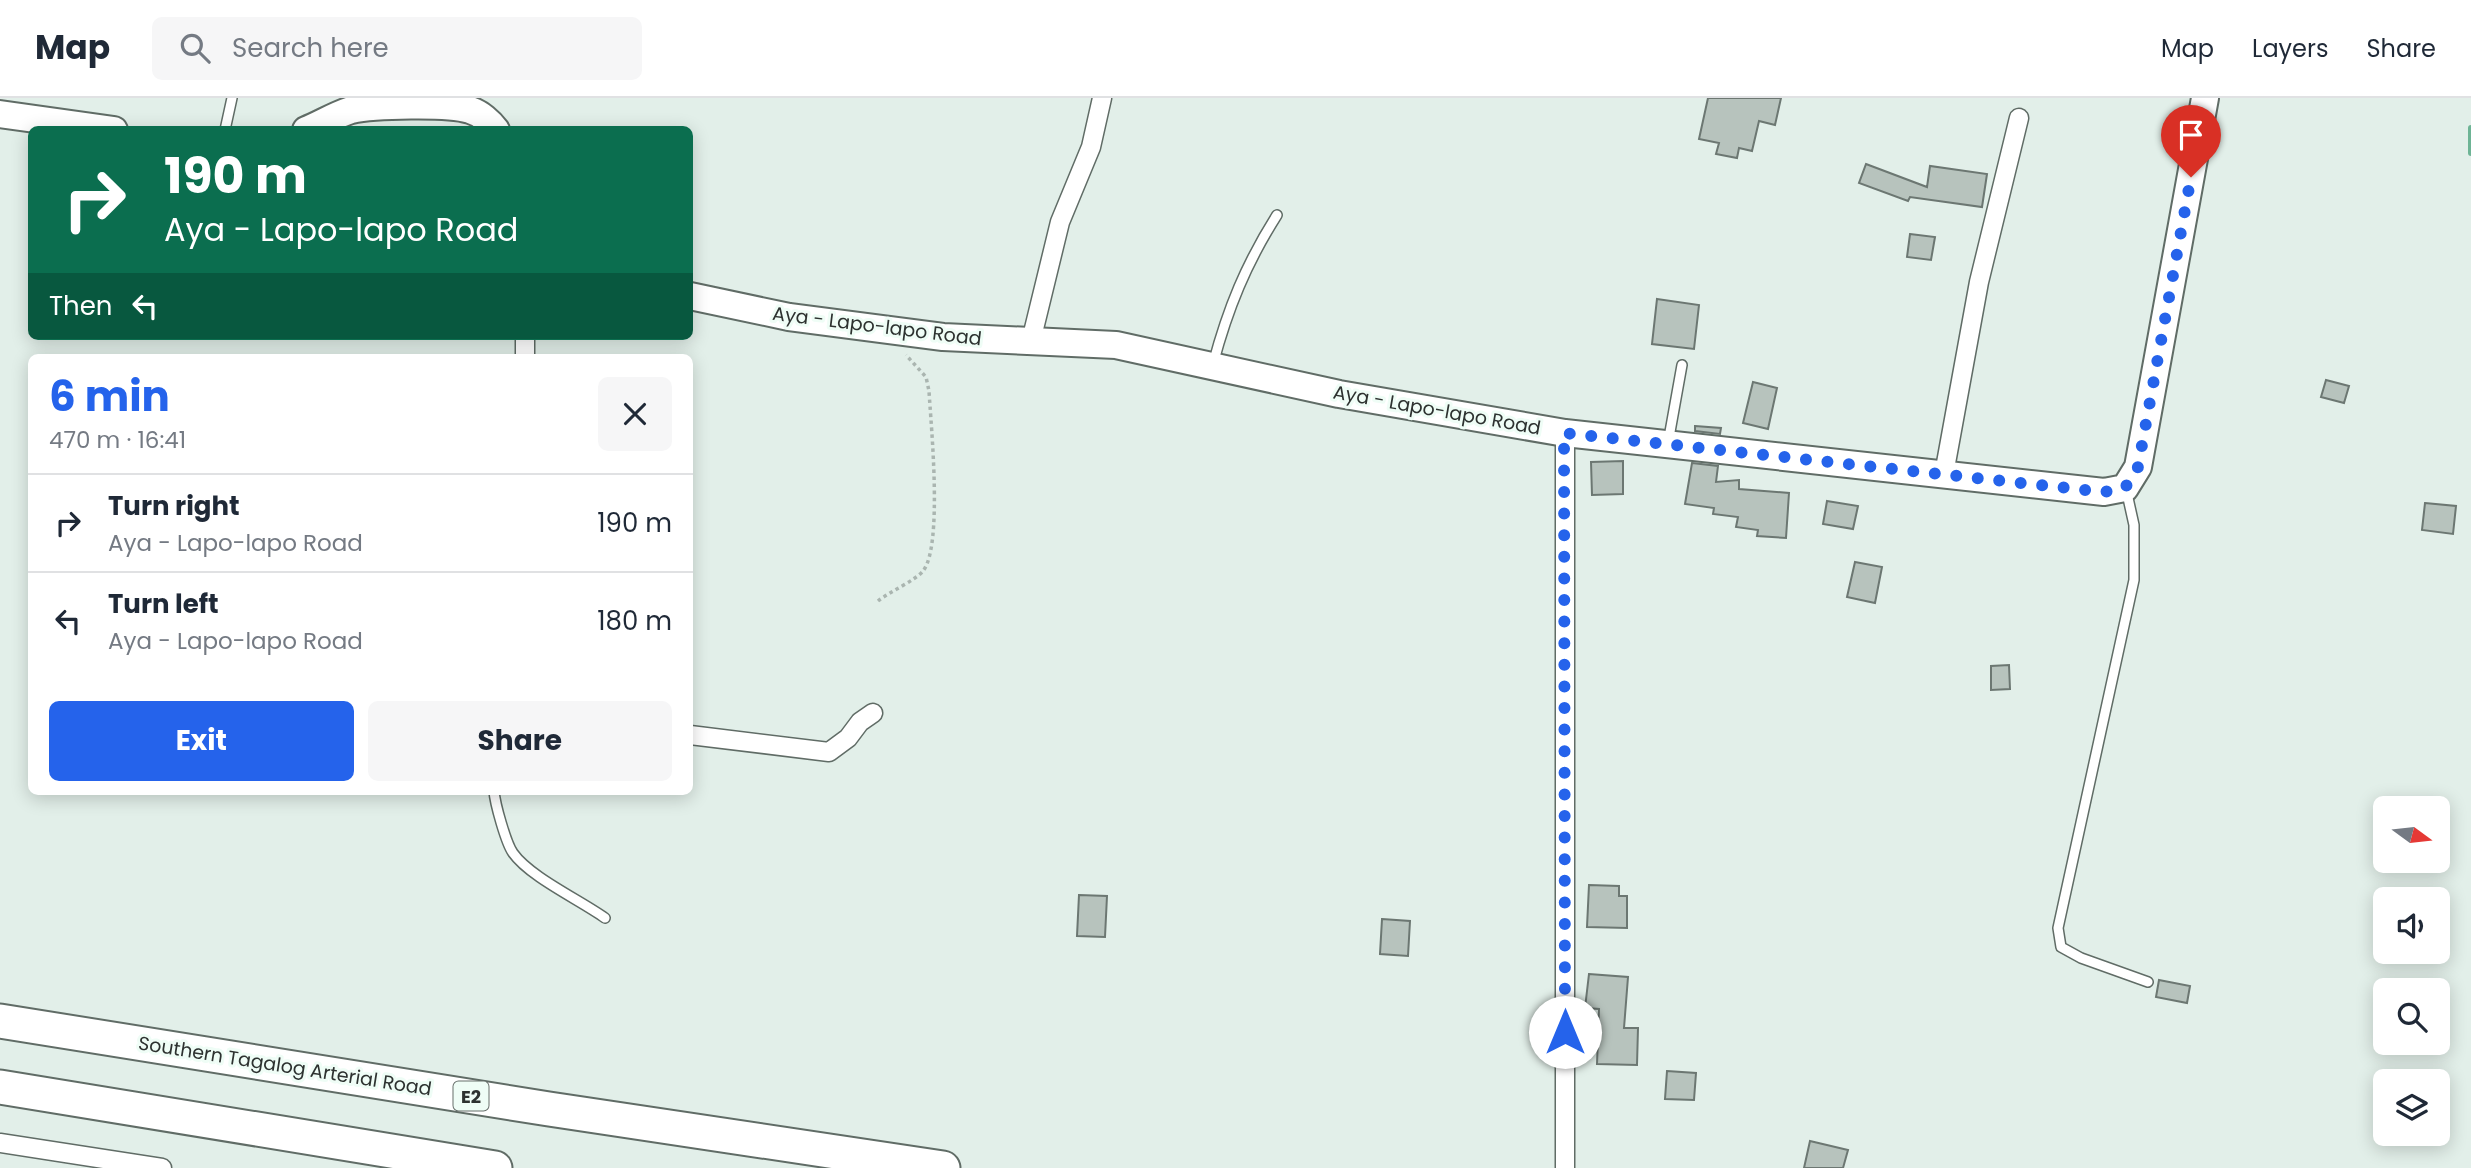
<!DOCTYPE html>
<meta charset="utf-8">
<style>
:root{--surface:#fff;--page:#f6f6f7;--text:#1f2937;--muted:#747a83;--line:#e0e1e3;--accent:#2563eb}
body{margin:0;font-family:Poppins,sans-serif;background:var(--page);color:var(--text);height:100vh;display:flex;flex-direction:column;font-size:26px;white-space:nowrap}
*{box-sizing:border-box;margin:0}
p{font-size:23px;color:var(--muted)}
.icon{flex:none;width:38px;height:38px;fill:none;stroke:currentColor;stroke-width:2;stroke-linecap:round;stroke-linejoin:round}
.map{position:relative;flex:1;overflow:hidden}
.panel{position:absolute;left:28px;top:256px;width:665px;height:441px;display:flex;flex-direction:column;background:var(--surface);border-radius:10px;box-shadow:0 4px 18px #0003}
.panel>*{flex:none}
.top-card{position:absolute;left:28px;top:28px;width:665px;height:214px;border-radius:10px;box-shadow:0 4px 18px #0003;background:#0b6e4f;color:#fff;overflow:hidden}
.needle{width:46px;rotate:105deg}
.fabs{position:absolute;left:2373px;top:698px;display:grid;gap:14px}
.fabs a{display:grid;place-items:center;width:77px;height:77px;border-radius:10px;background:var(--surface);box-shadow:0 4px 18px #0003;font-size:35px}
.pin{position:absolute;display:grid;place-items:center;width:60px;height:60px;color:#fff;margin:-72px -30px;border-radius:50% 50% 50% 0;rotate:-45deg;box-shadow:0 0 7px #0007}
.pin .icon{rotate:45deg}
.me{position:absolute;width:77px;margin:-38px;rotate:0deg;stroke-linejoin:round;filter:drop-shadow(0 0 5px #0008)}
.turn{display:flex;align-items:center;gap:24px;height:147px;padding:0 21px;font-size:32px}
.turn .icon{width:91px;height:91px;stroke-width:2.5}
.turn b{display:block;font-size:49px;line-height:60px}
.then{display:flex;align-items:center;height:66px;padding:0 21px;background:#0003;gap:14px;font-size:26px}
.round{display:grid;place-items:center;flex:none;width:74px;height:74px;border-radius:10px;background:var(--page)}
.headline{display:flex;align-items:center;justify-content:space-between;height:119px;padding:0 21px}
h1{font-size:42px;font-weight:700;line-height:52px;color:var(--accent)}
.primary-button{display:flex;gap:14px;margin-top:auto;padding:14px 21px}
.primary-button a{flex:1;height:80px;border-radius:10px;background:var(--accent);color:#fff;font-size:28px;font-weight:700;line-height:80px;text-align:center}
.primary-button a+a{background:var(--page);color:var(--text)}
ul{padding:0;list-style:none}
li{display:flex;align-items:center;gap:21px;height:98px;padding:0 21px;border-top:2px solid var(--line)}
li div{flex:1}
li b{display:block;font-size:26px}
li em{font-style:normal}
header{display:flex;align-items:center;gap:42px;box-sizing:border-box;height:98px;padding:0 35px;background:var(--surface);border-bottom:2px solid var(--line)}
header strong{font-size:33px}
nav{display:flex;gap:38px;margin-inline-start:auto;font-size:24px}
.search{width:490px;height:63px;background:var(--page);display:flex;align-items:center;gap:18px;box-sizing:border-box;padding:0 24px;border-radius:10px;color:var(--muted);font-size:26px}
.map>svg:first-child{display:block}
</style>
<header>
<strong>Map</strong>
<div class="search"><svg class="icon" aria-label="search" viewBox="0 0 24 24"><circle cx="10" cy="10" r="6"/><path d="M15 15l6 6"/></svg>Search here</div>
<nav><a>Map</a><a>Layers</a><a>Share</a></nav>
</header>
<div class="map">
<svg width="2471" height="1070" viewBox="0 0 2471 1070">
<rect width="100%" height="100%" fill="#e2efe9"/>
<g fill="none" stroke-linecap="round" stroke-linejoin="round">
<path stroke="#6db495" stroke-width="6" d="M2471 30V55"/>
</g>
<path fill="#b7c3bd" stroke="#6c7772" stroke-width="2" d="M1708 0H1781L1775 27 1759 23 1752 53 1739 50 1737 60 1716 56 1719 45 1699 41Z
M1866 66 1927 89 1930 68 1987 76 1982 109 1910 99 1908 103 1859 85Z
M1910 136 1935 139 1931 162 1907 159Z
M1657 201 1699 207 1694 251 1652 246Z
M2326 282 2349 288 2344 305 2321 299Z
M1753 284 1777 290 1768 331 1743 325Z
M1695 328 1721 330 1720 336 1695 333Z
M1623 363V396L1592 397 1591 364Z
M1692 365 1718 368 1716 384 1739 382V391L1789 395 1786 440 1757 438 1758 432 1736 429 1738 419 1713 416 1714 410 1685 406Z
M1827 403 1858 408 1853 431 1823 426Z
M2425 405 2456 408 2453 436 2422 432Z
M1855 464 1882 469 1875 505 1847 499Z
M2009 567 2010 591 1991 592V568Z
M1589 787 1619 788V798H1627V830L1587 829Z
M1079 797 1107 798 1105 839 1077 838Z
M1382 821 1410 823 1408 858 1380 856Z
M1589 876 1628 879 1624 930H1638L1637 967 1597 966 1599 911 1585 910Z
M2159 882 2190 888 2187 905 2156 899Z
M1667 973 1696 975 1694 1002 1665 1001Z
M1810 1043 1848 1052 1843 1070H1804Z"/>
<g fill="none" stroke-linecap="round" stroke-linejoin="round">
<defs>
<path id="lane" d="M225 32 232 0
M1213 266C1228 210 1246 166 1277 117
M1668 345 1682 267
M2126 391 2134 427V482L2058 830 2061 849 2081 860 2148 884
M494 693C495 706 506 745 513 755 530 779 580 802 605 820"/>
<path id="street" d="M1031 243 1060 124 1091 49 1102 0
M525 259V238
M1565 335V1070
M1944 376 1979 184 2019 20
M690 637 829 654 848 640 860 624 873 615
M0 1045 162 1070"/>
<path id="secondary" d="M0 16 114 32
M306 32C321 26 335 17 351 12 373 7 449 5 470 12 480 15 490 24 496 32
M690 198 789 219 943 239 1116 247 1339 296 1565 335 2104 394 2125 390 2138 369 2205 0"/>
<path id="highway" d="M0 923 549 1011 943 1070
M0 989 495 1070"/>
</defs>
<use href="#lane" stroke="#606c66" stroke-width="12"/>
<use href="#street" stroke="#606c66" stroke-width="21"/>
<use href="#secondary" stroke="#606c66" stroke-width="30"/>
<use href="#highway" stroke="#606c66" stroke-width="37"/>
<path stroke="#aab5b0" stroke-width="3.5" stroke-dasharray="3.5 3.5" stroke-linecap="butt" d="M878 503C889 494 916 482 923 473 943 448 931 328 929 293L926 279 906 257"/>
<use href="#lane" stroke="#fff" stroke-width="9"/>
<use href="#street" stroke="#fff" stroke-width="18"/>
<use href="#secondary" stroke="#fff" stroke-width="26"/>
<use href="#highway" stroke="#fff" stroke-width="33"/>
</g>
<g fill="none" stroke-linecap="round" stroke-linejoin="round">
<path stroke="#2563eb" stroke-width="12" stroke-dasharray="0 21.6" d="M1565 934 1564 335 2104 394 2125 390 2138 369 2191 79"/>
</g>
<g text-anchor="middle" dominant-baseline="central" stroke-width="6" stroke-linejoin="round" paint-order="stroke">
<rect fill="#effdf6" stroke="#676f6b" stroke-width="2" x="453.5" y="983.5" width="35" height="29" rx="5"/>
<g font-size="18" font-weight="bold" fill="#2d3230">
<text x="471" y="998">E2</text>
</g>
<g font-size="19" fill="#2d3230" stroke="#effdf6">
<text transform="translate(877 228) rotate(7)">Aya - Lapo-lapo Road</text>
<text transform="translate(1437 312) rotate(10)">Aya - Lapo-lapo Road</text>
<text transform="translate(285 968) rotate(9)">Southern Tagalog Arterial Road</text>
</g>
</g>
</svg>
<div class="fabs">
<a><svg class="needle" viewBox="-14 -14 28 28"><path d="M0-13l5 13h-10z" fill="#e53935"/><path d="M0 13l5-13h-10z" fill="#747a83"/></svg></a>
<a><svg class="icon" aria-label="sound" viewBox="0 0 24 24"><path d="M4 9h4l5-4v14l-5-4H4zM17 9q2 3 0 6"/></svg></a>
<a><svg class="icon" aria-label="search" viewBox="0 0 24 24"><circle cx="10" cy="10" r="6"/><path d="M15 15l6 6"/></svg></a>
<a><svg class="icon" aria-label="layers" viewBox="0 0 24 24"><path d="M12 4l9 5-9 5-9-5zM3 14l9 5 9-5"/></svg></a>
</div>
<div class="pin" style="left:2191px;top:79px;background:#d93025"><svg class="icon" aria-label="arrive" viewBox="0 0 24 24"><path d="M6 21V4h12l-3 4 3 4H6"/></svg></div>
<svg class="me" style="left:1565px;top:934px" viewBox="-20 -20 40 40"><circle r="19" fill="#fff"/><path d="M0-13L10 11 0 6-10 11z" fill="#2563eb"/></svg>
<div class="top-card">
<div class="turn"><svg class="icon" aria-label="right" viewBox="0 0 24 24"><path d="M7 20v-9h11M14 6l5 5-5 5"/></svg><div><b>190 m</b>Aya - Lapo-lapo Road</div></div>
<div class="then">Then<svg class="icon" aria-label="left" viewBox="0 0 24 24"><path d="M17 20v-9H6M10 6l-5 5 5 5"/></svg></div>
</div>
<section class="panel">
<div class="headline"><div><h1>6 min</h1><p>470 m · 16:41</p></div><a class="round"><svg class="icon" aria-label="close" viewBox="0 0 24 24"><path d="M6 6l12 12M18 6L6 18"/></svg></a></div>
<ul>
<li><svg class="icon" aria-label="right" viewBox="0 0 24 24"><path d="M7 20v-9h11M14 6l5 5-5 5"/></svg><div><b>Turn right</b><p>Aya - Lapo-lapo Road</p></div><em>190 m</em></li>
<li><svg class="icon" aria-label="left" viewBox="0 0 24 24"><path d="M17 20v-9H6M10 6l-5 5 5 5"/></svg><div><b>Turn left</b><p>Aya - Lapo-lapo Road</p></div><em>180 m</em></li>
</ul>
<div class="primary-button"><a>Exit</a><a>Share</a></div>
</section>
</div>
